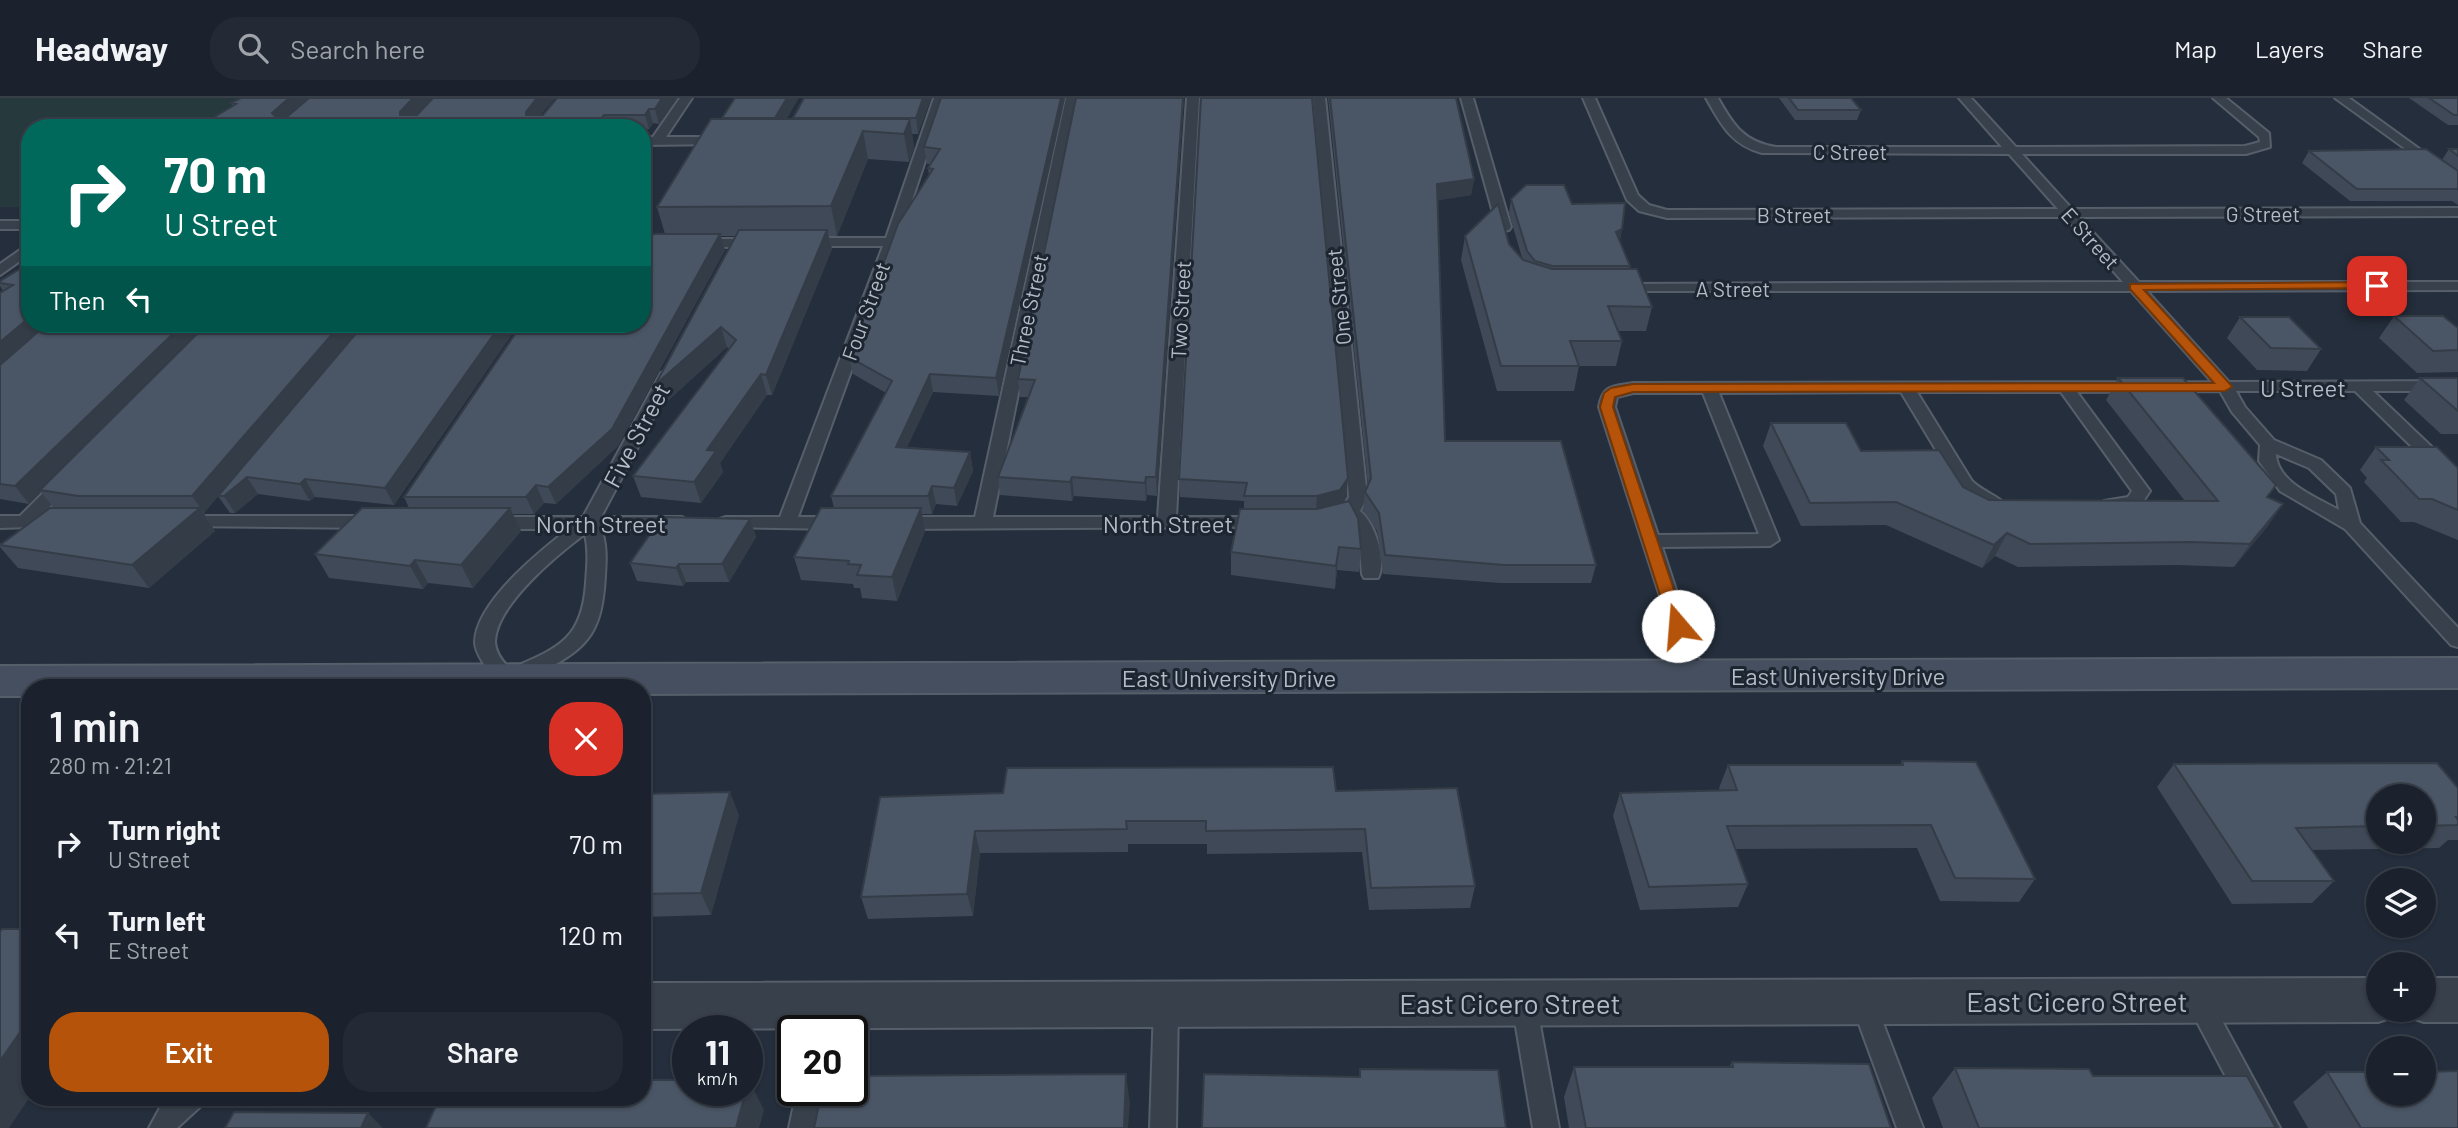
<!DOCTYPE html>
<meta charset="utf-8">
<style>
:root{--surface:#1b222d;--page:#242a35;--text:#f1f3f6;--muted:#a0a4aa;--line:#393f49;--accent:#b45309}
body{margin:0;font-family:Barlow,sans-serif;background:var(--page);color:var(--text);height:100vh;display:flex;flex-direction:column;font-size:26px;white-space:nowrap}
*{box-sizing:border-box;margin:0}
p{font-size:23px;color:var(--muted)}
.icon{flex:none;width:38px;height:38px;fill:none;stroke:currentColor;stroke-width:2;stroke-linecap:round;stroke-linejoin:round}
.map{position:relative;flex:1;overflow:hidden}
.side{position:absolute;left:21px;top:581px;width:630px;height:427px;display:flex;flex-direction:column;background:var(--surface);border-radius:28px;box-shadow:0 2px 5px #0004,0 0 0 2px var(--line)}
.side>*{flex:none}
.hud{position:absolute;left:21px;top:21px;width:630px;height:214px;border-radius:28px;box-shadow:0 2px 5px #0004,0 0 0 2px var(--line);background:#00695c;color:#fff;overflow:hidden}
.tools{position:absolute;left:2366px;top:686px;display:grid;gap:14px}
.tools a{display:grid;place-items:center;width:70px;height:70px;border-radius:50%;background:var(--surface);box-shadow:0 2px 5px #0004,0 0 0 2px var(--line);font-size:35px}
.speed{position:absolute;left:672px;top:917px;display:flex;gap:14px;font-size:35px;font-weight:700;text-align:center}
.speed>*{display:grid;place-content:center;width:91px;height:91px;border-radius:50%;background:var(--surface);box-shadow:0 2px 5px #0004,0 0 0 2px var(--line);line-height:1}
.speed small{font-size:18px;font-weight:400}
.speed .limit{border:4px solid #111;border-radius:10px;background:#fff;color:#111}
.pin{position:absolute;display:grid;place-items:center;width:60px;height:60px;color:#fff;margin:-30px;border-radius:14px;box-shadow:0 4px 10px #0006}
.me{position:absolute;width:77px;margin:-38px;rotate:342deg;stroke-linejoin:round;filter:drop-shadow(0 0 5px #0008)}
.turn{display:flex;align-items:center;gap:24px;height:147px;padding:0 28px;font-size:32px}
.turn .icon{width:91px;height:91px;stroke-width:2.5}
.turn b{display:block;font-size:49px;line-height:60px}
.then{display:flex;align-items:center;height:66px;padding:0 28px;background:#0003;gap:14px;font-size:26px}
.round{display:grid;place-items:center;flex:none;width:74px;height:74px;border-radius:28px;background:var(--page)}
.overview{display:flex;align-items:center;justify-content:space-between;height:119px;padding:0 28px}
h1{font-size:42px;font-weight:600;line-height:52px}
.action{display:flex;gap:14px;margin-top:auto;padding:14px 28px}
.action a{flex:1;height:80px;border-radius:28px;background:var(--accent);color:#fff;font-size:28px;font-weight:600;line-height:80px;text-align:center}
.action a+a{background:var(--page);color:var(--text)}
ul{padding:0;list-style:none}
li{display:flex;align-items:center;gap:21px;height:91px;padding:0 28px}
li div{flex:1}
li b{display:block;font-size:26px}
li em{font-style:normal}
header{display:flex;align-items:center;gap:42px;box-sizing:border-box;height:98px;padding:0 35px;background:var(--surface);border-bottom:2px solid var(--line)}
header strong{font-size:33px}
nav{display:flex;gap:38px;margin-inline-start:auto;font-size:24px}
.search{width:490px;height:63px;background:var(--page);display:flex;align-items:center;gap:18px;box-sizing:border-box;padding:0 24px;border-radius:28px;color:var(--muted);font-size:26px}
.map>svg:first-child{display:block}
</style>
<header>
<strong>Headway</strong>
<div class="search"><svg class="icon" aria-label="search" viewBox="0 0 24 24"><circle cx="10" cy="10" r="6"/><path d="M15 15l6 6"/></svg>Search here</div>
<nav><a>Map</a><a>Layers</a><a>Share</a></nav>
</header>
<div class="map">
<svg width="2458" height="1030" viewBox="0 0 2458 1030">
<rect width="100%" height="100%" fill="#242e3c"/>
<path fill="#263a3d" d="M0 0H248L211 30H30V109H0Z"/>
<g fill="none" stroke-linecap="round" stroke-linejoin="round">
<defs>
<path id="service" d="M680 0H692L666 39H724L730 43 728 46 642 47V39H653Z
M934 0H946L898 144 798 419H839L848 425 839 431 720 429 717 425 720 421 726 419H780L883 148H804L797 144 804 140H886Z
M1066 0H1078L993 419H1158L1187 0H1199L1176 419H1263L1269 421 1272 425 1269 429 897 431 888 425 897 419H975Z
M1313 0H1325L1367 399 1360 413C1375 425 1387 463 1378 480H1364L1362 476 1359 442 1351 424 1331 430 1322 424C1331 412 1341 415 1349 399Z
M1461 0H1473L1511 129 1509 132 1504 133 1497 129Z
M1583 0H1595L1638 97 1649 107 1667 112 2058 111 2009 56 1762 55C1731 47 1721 26 1706 0H1718C1733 27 1744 44 1776 49H2002L1959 0H1971L2016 49 2245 48 2260 44 2259 39 2213 0H2226L2269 35 2270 49 2246 56H2022L2072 111 2458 110V118L2079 119 2139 184H2458V192L2147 193 2229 284 2458 283V293H2373L2458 374V389L2452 388 2355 293H2236L2245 309 2274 342 2321 362 2350 390 2360 425 2458 530V549L2451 547 2345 431 2280 393 2259 363 2260 347 2232 314 2220 293 2077 294 2150 393 2140 408 2110 413 2101 407 2104 403 2128 399 2132 393 2061 294H1917L1972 383C1982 393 1998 398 2005 406L2002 410C1986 414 1970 401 1959 390L1901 294 1719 295 1779 442 1770 448 1662 449 1704 577 1701 582 1694 584 1687 582 1599 309C1603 286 1613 289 1633 285L2212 284 2131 193H1614L1612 190 1614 187 1619 186 2123 184 2065 119 1667 120 1639 113 1627 102ZM1633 295H1703L1759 436 1658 437 1615 309 1617 299ZM2276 356 2309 370 2336 396 2339 412C2318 400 2277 385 2276 356Z
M2335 0H2349L2458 79V89Z
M0 123H30V131H0Z
M642 141H756L763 145 756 149H642Z
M30 145V156L0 177V166Z
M669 270 677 275 601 419H682L691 425 682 431H601C607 446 606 462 605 478 602 531 591 549 543 573 533 578 519 587 508 588 498 589 490 576 485 568 481 561 475 553 475 544 476 504 539 454 568 431H491L482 425 491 419H583L661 275ZM585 436C589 453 587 469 586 485 582 542 558 550 510 571 503 564 495 555 495 543 497 506 557 457 585 436Z
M65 378 74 383 41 418 61 420 64 424 61 428 0 430V418H20L59 379Z
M183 418H374L383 424 374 430 177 428 174 424Z
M2198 892 2207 895 2280 1030H2253L2186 903 2189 895Z
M1863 893 1872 896 1875 904 1923 1030H1897L1851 904 1854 896Z
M1524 894 1533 897 1536 905 1559 1030H1533L1512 905 1515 897Z
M1166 896 1175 899 1178 907 1176 1030H1150L1154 907 1157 899Z
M797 992H823L815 1030H789Z
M171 999H205L201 1008 177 1030H149L161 1008Z"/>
<path id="minor" d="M2378 880V912H2398L2396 918 2378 924 642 931V885Z
M2424 880H2458V924H2424L2406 918 2404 912H2424Z"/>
<path id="secondary" d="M2458 560V590L642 596V590H30V598H0V568Z"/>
</defs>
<use href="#service" stroke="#565e6a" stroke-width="4"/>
<use href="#minor" stroke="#565e6a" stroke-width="4"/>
<use href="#secondary" stroke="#565e6a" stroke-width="4"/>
<use href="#service" fill="#38404c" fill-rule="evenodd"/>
<use href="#minor" fill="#38404c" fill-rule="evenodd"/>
<use href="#secondary" fill="#464f5f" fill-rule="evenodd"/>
</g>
<path fill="#404957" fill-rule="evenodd" d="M555 0 540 17 677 0 659 26 653 25 649 31H642V30H196L233 8 231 5Z
M804 0H931L918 36H912L914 50 909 64 868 61 837 138H829L832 151 772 297H767L720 365 723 374 701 405 641 399 633 378 729 251 727 249 662 308 655 287 736 138H721L725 152 618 348 556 406 544 405 534 416H513L521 433 473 490 428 485 423 491 329 480 315 456 409 410 404 399 645 149 665 136 657 109 787 21H793Z
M1065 0 999 298 933 294 907 349 970 354 973 373 957 408 936 406 932 416H922L925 433 897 503 862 500 860 490H854L853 486 801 482 794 459 834 410 831 398 886 295 853 276 849 259 929 77 928 70 931 66H927L924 49Z
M1184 0 1157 398 1147 397 1146 403 1074 398 1072 403 1000 397 998 379 1028 299H1020L1018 281Z
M1201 0 1346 399 1342 405 1361 451 1359 474 1337 472 1335 491 1231 477V454L1244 411V403L1180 399 1179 381Z
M1328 0H1456L1474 81 1471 97 1437 102 1445 343 1596 467 1591 485H1500L1383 476 1377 433 1363 412 1365 394 1368 387Z
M1779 0H1851L1861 12 1857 22H1795Z
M2409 0H2458V27H2448Z
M2449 51H2458V107L2452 103H2350L2302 65 2309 53 2442 62Z
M1511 101 1572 106 1622 131 1620 142 1630 168 1629 171 1652 209 1646 233H1618L1622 243 1616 268H1579L1574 293H1497L1461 162 1465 138 1509 146 1523 163 1509 115Z
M30 165V226H519L394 407 315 399 310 403 258 396 235 415H230L218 398 204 415 215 433 149 490 18 470 0 449V446L53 409 41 394 29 406 0 401V195L3 193 0 188V183Z
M2394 218 2458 230V274L2417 275 2379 240Z
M2240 219 2321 251 2307 273 2257 272 2227 240Z
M2118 280 2267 399 2283 406 2267 429 2234 469 2177 467 2018 469 1995 458 1982 470 1886 427 1801 428 1763 348 1771 325 1861 353 1963 389 1989 402 2185 403 2106 302Z
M2420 280H2458V336H2441L2404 302Z
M2376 349 2458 370V442L2414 424H2401L2364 384 2367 380 2360 372Z
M750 421 756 439 729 484H686L683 488 637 483 630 465Z
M1902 663 2035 781 2019 804 1940 803 1917 750 1735 751 1748 786 1738 809 1640 812 1613 718 1620 695 1720 693 1719 690 1728 667H1900Z
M2174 666 2458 690V742H2448L2439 750 2312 752 2334 783 2312 805 2232 806 2157 689ZM2378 698H2424V744H2378Z
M1336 693 1475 788 1470 810 1369 812 1362 754 1207 756V746H1128V754L980 755 973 818 868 821 861 799 880 699Z
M642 696 739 717 711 817 642 819Z
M1732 964 1891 1030H1569L1564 999 1574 969H1729Z
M1955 970 2093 978 2276 1030H1943L1932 1000Z
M2327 974 2458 1030H2308L2293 1004Z"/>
<path fill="#343c47" d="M289 0H311L279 30 272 15Z
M413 0H432L406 30 400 17V14Z
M537 0H555L531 28 526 17V14Z
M662 0H677L659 26 655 11Z
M787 0H799L778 36 775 20Z
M923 0H931L918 36 916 20Z
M1061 0H1065L999 298 996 280Z
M1183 0H1184L1157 398 1156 379Z
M649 11 653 25 649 31 645 17Z
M604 17 608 30H594Z
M910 21 914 50 909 64 904 36Z
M863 33 868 61 837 138 831 108Z
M1474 81 1471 97 1435 103 1437 86Z
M1622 131 1619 145 1616 134Z
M827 132 832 151 772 297 766 277Z
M720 136 725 152 618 348 556 406 548 389Z
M30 219V226H52L0 271V244Z
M183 226H210L40 392 41 394 29 406 15 388Z
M341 226H364L204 415 192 398Z
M501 226H519L394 407 385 390Z
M721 229 727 249 662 308 655 287Z
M761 276 767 297 720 365 723 374 701 405 694 384 707 352Z
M930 276 933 294 899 367 896 349Z
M970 354 973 373 957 408 954 390Z
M247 379 258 396 235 415 224 398Z
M1072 379 1074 398 1072 403 1070 384Z
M1146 379 1147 397 1146 403 1145 385Z
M1348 380 1346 399 1339 410 1316 416 1317 398Z
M305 381 315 399 310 403 300 386Z
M536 387 544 405 534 416 526 399Z
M932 388 936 406 932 416 928 398Z
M2283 406 2267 429 2234 469 2250 446Z
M200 410 215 433 149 490 132 467Z
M510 410 521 433 473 490 461 467Z
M921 410 925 433 897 503 892 479Z
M750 421 756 439 729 484 722 466Z
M2007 435 1995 458 1982 470 1994 447Z
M1339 449 1337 472 1335 491 1336 468Z
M415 462 428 485 423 491 410 468Z
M679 466 686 484 683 488 676 470Z
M730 694 739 717 711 817 701 795Z
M975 733 980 755 973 818 967 796Z
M30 920V999L9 1030H0V963Z
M1126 976 1130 1006 1128 1030H1124Z
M749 982 764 1012 759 1030H736L746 992H747Z
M368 1015 383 1030H361Z"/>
<path fill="#4a5565" stroke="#343c47" stroke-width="2" d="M241 0H289L272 15 275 18H288L309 0H413L400 14V17H417L433 0H537L526 14V17H543L557 0H662L655 11H649L645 17H604L594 30H196L236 6 231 5Z
M735 0H787L775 20H722Z
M804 0H923L916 20H793Z
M941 0H1061L996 280 930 276 896 349 970 354 954 390 932 388 928 398H831L892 283 849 259 898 126 933 71 928 70 940 51 924 49Z
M1076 0H1183L1156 379H1146L1145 385 1072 379 1070 384 998 379 1035 282 1018 281Z
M1201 0H1312L1348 380 1340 392 1317 398H1244L1247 385 1179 381Z
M1330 0H1456L1474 81 1437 86 1445 343H1561L1596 467H1504L1385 457 1379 415 1365 394 1371 380Z
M1789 0H1851L1861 12H1798Z
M2429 0H2458V17H2454Z
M711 21H910L904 36 863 33 831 108 657 109Z
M2426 51 2458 73V91H2357L2309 53Z
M2449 51H2458V58Z
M1526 87H1564L1572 106 1625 105 1622 131 1616 134 1630 168H1552L1535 163 1527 153 1511 101Z
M1498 106 1509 146 1523 162 1552 171H1637L1652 209 1608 208 1622 243H1570L1579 268H1501L1465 138Z
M739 132H827L766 277 761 276 707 352 716 353 694 384 633 378 736 242 721 229 655 287Z
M653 136H720L612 331 548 389 536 387 526 399H404L522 226H642V149H645Z
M30 165V219L0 244V195L13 187 0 185V183Z
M2394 218H2443L2458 230V252L2433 253Z
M2240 219H2289L2321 251 2271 250Z
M47 226H183L15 388 0 386V267Z
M207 226H341L192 398H78L40 392Z
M364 226H501L385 390 305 381 300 386 247 379 224 398H218Z
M2118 280H2183L2276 387 2267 399 2283 406 2250 446 2192 444 2030 446 2007 435 1994 447 1896 404 1810 405 1771 325H1846L1861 353 1939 352 1963 389 1989 402 2218 403Z
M2420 280H2458V313Z
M2376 349H2437L2458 370V412L2432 401H2419L2381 362H2389Z
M1349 403 1358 420 1361 451 1339 449 1336 468 1231 454 1240 411H1317Z
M50 410H200L132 467 0 447Z
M362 410H510L461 467 415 462 410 468 315 456Z
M821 410H921L892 479 857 477 861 467 848 466 849 463 794 459Z
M662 419 750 421 722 466H679L676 470 630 465Z
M1902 663 1976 664 2035 781 1955 780 1931 727 1727 728 1748 786 1649 789 1620 695 1737 692 1728 667H1903Z
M2437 665 2458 690V719H2456L2458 722V727L2424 728V698H2378V728L2296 730 2334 783H2252L2174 666Z
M1333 669 1336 693 1457 690 1475 788 1371 790 1365 731 1206 733V723H1126L1127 731 975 733 967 796 861 799 880 699 1003 695 1007 670Z
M730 694 701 795 642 796V696Z
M2 831H30V920L0 963V834Z
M1732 964 1869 966 1891 1030H1586L1574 969H1733Z
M1955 970 2089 971 2093 978H2247L2276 1030H1979Z
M1360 971 1498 972 1506 1030H1202L1204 976 1360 979Z
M2458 973V1030H2361L2327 974H2378V996H2424V974Z
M1126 976 1124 1030H814L822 992H852V978Z
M642 982H688V992H746L736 1030H426L440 999H642Z
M234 1014 368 1015 361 1030H225Z"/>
<path fill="#b45309" stroke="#753606" stroke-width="2" d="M2377 184 2381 185V190L2144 192 2230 286 2232 289 2225 293 1633 294 1615 299 1613 309 1686 528 1678 533 1670 528 1600 309 1604 295 1611 290 1633 286 2214 285 2130 191V186Z"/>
<g text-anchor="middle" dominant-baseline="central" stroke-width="6" stroke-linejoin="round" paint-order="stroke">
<g font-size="21" fill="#b3bbc7" stroke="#1d2531">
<text x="1850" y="53">C Street</text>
<text x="2263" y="115">G Street</text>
<text x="1794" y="116">B Street</text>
<text transform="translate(2091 140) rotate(48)">E Street</text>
<text x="1733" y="190">A Street</text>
<text transform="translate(1338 199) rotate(-96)">One Street</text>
<text transform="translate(1028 212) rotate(-78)">Three Street</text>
<text transform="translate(1180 212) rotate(-87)">Two Street</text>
<text transform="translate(865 213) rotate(-70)">Four Street</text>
</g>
<g font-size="24" fill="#b3bbc7" stroke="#1d2531">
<text x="2303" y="289">U Street</text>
<text transform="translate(636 337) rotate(-62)">Five Street</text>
<text x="601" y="425">North Street</text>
<text x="1168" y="425">North Street</text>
<text x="1838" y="577">East University Drive</text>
<text x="1229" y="579">East University Drive</text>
</g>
<g font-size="28" fill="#b3bbc7" stroke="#1d2531">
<text x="2077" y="903">East Cicero Street</text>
<text x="1510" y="905">East Cicero Street</text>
</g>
</g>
</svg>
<div class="tools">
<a><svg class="icon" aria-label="sound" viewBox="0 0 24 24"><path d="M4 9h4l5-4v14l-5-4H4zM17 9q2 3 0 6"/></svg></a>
<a><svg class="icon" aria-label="layers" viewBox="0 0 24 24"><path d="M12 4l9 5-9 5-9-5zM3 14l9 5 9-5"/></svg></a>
<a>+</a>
<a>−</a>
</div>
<div class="speed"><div>11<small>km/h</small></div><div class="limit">20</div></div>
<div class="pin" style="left:2377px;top:188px;background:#d93025"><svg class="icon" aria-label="arrive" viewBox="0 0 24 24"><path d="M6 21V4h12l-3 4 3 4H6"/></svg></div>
<svg class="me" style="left:1678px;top:528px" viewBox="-20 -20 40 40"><circle r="19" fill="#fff"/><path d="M0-13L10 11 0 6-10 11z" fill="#b45309"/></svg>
<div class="hud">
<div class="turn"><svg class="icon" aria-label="right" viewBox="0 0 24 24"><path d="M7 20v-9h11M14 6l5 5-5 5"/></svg><div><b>70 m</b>U Street</div></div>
<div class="then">Then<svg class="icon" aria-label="left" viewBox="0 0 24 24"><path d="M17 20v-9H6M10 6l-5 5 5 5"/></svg></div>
</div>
<section class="side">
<div class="overview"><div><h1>1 min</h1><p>280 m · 21:21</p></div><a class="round" style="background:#d93025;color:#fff"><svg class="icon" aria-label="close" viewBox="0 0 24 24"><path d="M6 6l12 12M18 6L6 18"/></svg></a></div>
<ul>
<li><svg class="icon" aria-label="right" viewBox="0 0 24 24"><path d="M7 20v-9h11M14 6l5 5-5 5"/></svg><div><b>Turn right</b><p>U Street</p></div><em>70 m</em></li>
<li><svg class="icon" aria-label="left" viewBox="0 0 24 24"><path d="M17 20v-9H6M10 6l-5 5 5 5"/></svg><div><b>Turn left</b><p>E Street</p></div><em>120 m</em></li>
</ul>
<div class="action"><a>Exit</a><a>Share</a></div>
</section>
</div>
